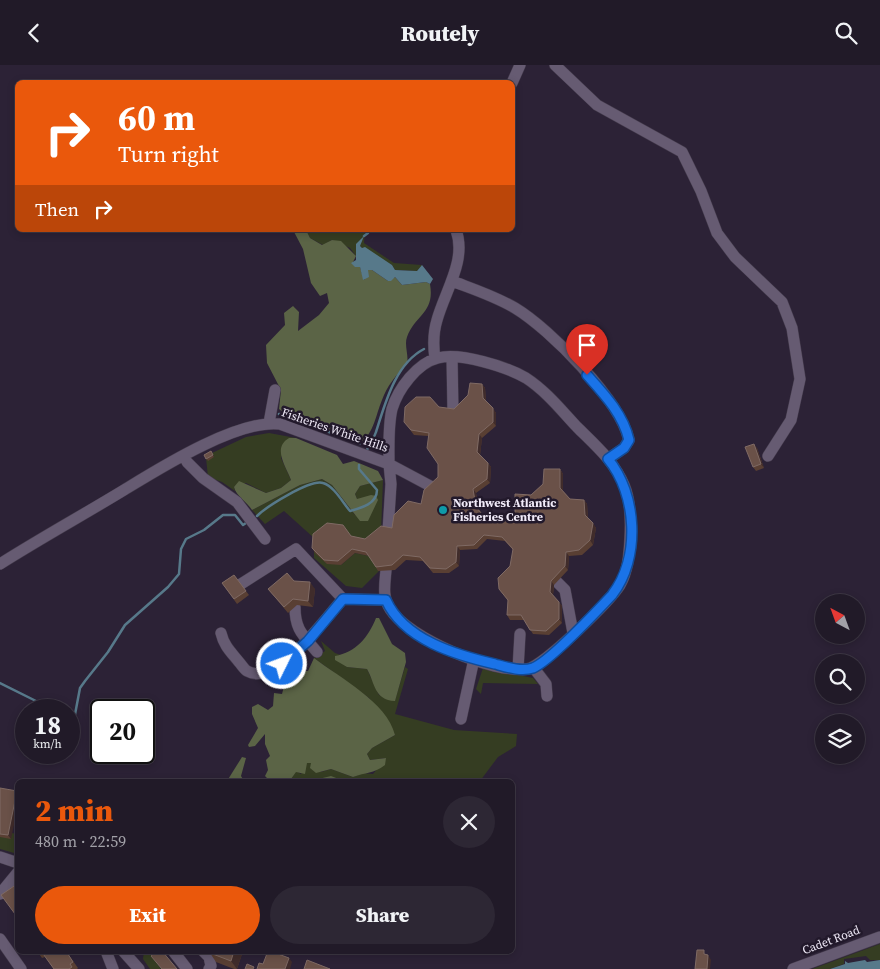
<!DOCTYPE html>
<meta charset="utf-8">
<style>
:root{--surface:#211a28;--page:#2d2734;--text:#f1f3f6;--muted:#a2a1a8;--line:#3e3845;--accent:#ea580c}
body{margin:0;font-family:"Source Serif 4",serif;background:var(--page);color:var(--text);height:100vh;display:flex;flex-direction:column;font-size:19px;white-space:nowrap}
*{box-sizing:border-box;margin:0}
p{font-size:16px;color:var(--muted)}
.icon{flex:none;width:28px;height:28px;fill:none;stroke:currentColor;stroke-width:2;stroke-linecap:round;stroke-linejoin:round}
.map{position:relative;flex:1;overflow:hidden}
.panel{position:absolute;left:15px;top:714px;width:500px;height:175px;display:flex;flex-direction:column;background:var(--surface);border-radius:8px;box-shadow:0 2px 8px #0003,0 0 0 1px var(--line)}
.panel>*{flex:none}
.banner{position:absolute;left:15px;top:15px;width:500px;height:152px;border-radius:8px;box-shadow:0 2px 8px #0003,0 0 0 1px var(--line);background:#ea580c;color:#fff;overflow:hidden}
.needle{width:32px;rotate:319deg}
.controls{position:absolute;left:815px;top:529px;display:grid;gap:10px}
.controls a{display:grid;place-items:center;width:50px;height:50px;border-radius:50%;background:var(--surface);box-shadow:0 2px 8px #0003,0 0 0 1px var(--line);font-size:25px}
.speed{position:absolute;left:15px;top:634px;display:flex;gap:10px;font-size:25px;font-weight:700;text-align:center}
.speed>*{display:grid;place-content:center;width:65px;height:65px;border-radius:50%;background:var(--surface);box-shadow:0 2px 8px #0003,0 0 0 1px var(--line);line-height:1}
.speed small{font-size:12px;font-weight:400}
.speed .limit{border:2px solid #111;border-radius:8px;background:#fff;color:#111}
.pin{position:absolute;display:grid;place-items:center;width:42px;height:42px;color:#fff;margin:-51px -21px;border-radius:50% 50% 50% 0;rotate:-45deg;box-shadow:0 0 5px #0007}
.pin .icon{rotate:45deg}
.me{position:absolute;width:55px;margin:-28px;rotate:48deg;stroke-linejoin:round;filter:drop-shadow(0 0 4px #0008)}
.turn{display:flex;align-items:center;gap:18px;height:105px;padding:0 20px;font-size:22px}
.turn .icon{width:65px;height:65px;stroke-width:2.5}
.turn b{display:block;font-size:35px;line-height:42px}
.then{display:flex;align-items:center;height:48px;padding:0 20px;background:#0003;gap:10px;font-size:19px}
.round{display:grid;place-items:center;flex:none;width:52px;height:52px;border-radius:26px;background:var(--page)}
.overview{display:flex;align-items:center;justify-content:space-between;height:85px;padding:0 20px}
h1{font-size:30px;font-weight:800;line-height:38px;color:var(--accent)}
.primary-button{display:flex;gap:10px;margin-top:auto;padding:10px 20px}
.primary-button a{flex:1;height:58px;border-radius:30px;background:var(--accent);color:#fff;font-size:20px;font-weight:800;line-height:58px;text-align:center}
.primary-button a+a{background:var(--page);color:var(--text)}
header{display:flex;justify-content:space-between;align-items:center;height:65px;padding:0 20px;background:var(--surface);font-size:22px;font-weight:800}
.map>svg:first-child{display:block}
</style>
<header><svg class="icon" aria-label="back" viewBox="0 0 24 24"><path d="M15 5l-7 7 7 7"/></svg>Routely<svg class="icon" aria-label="search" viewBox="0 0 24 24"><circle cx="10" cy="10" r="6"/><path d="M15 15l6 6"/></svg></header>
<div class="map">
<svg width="880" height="904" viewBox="0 0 880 904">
<rect width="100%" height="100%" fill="#2c2236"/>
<path fill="#353d22" d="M306 165H365L364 178 394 198 422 200 417 206 395 205 392 200 362 183 360 181 364 172 356 191 350 183 332 175 323 180 310 173Z
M269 368 296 373H289L281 393 291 415 281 423 266 428 246 418 234 422 235 426 222 417 208 412 206 393 214 392 212 388 246 372Z
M322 414 332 420 355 450 364 434H357L355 429 360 421 383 415 381 468 368 479 314 473 284 446 265 459 252 445 300 420Z
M314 476 341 500 355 488 369 491 379 506 362 523 346 521 314 493Z
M321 576 335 588 341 590 335 592 347 602 367 604 379 630 395 635 405 602 408 604 395 649 454 665 517 669 516 681 498 692 480 716H344L340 713 294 716 291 714 296 706 301 709 306 698H311L321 707 331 704 353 712 362 708 373 709 386 693 370 695 367 689 372 683 395 670 369 633 314 593 325 586Z
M483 603 533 613 538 619 483 618 481 629 476 624Z
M12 768 17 769V787L14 788 0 784V772Z
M880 879V895H870L866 891 844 894V899L830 904H812Z
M144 886H149L161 904H150L143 894Z"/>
<path fill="#5b6446" d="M293 165H306L310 173 322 180 332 175 341 176 356 191 353 197 360 202 364 215 368 205H372L388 216 395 212 402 220 426 217 430 219C435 248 416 249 407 272 404 280 409 290 407 299 396 310 387 321 382 335 375 352 375 365 361 378L324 362 288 351 279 344 281 325 267 298 266 280 285 260 284 248 293 241 299 247 298 266 319 250 329 238 327 228 320 231 311 218 303 184Z
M289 373H296L337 390 343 399 354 396 378 406 383 415 360 421 355 429 357 434 371 430 376 431 378 435 368 456H360L332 420 322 414 300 420 252 445C247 437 236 431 234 422L239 416 266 428 281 423 291 415C286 401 272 383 289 373Z
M376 553H379L392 579 405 588 406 597 395 636C374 635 375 618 367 604L347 602 335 595V591C356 587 368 573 376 553Z
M314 593C340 613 387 637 395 670L372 683 367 689 370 695 386 693 385 700C373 709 366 707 353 712L331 704 316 708 310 703 311 698H307L305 709 296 707 291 714 294 716H270L265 711 268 705 266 695 270 691 265 679V669L255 681 249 682 248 680 258 663 252 649V642L258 639 268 645 273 641 274 628 282 629 285 617 290 618 294 615 296 606H308Z
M242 692 246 693 241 711 244 716H227Z
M331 711 344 716H310Z"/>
<path fill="#57798a" d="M364 171 360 181 362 183 365 182 392 200 395 205 417 206 422 200 433 214 430 219 426 217 402 220 395 212 391 216H388L372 205H368L369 212 363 215 360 202H355L351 198 356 195V179Z
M865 895 867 897 880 895V904H830L845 899V896L848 898Z"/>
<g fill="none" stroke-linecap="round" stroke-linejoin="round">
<path stroke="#57798a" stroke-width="2.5" d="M364 171 368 168 367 165
M279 349 368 381
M367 385C369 378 374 374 376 367 385 339 395 299 424 284
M257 451C266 442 310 414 323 418 334 421 343 438 350 446 361 443 377 439 377 425L359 404V400
M0 618 42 639 61 645
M69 656 73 660
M73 660 80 623 85 616 108 587 125 560 168 522 179 509 181 484 186 474 204 465 223 450H235L243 460 246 458"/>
<defs>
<path id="minor" d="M555 0 597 40 682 87 701 126 717 168 735 192 782 237 792 263 800 314 791 355 768 391
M512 18 520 0
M452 216C473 224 495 231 515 243 550 264 620 335 629 375L624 383 608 394
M452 292 453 347
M435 294C433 280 433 268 437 255 445 226 467 195 456 165
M269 358 275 325
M187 397 203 413 237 437 265 474
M0 499C41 473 83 450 124 425 160 403 238 354 280 359L389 399 391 419 388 466
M386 505C385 518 382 532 390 544 408 573 493 609 527 604 543 602 610 536 620 520 628 506 629 490 630 474 631 456 631 436 624 420 614 396 595 380 577 362 561 345 546 326 526 313 507 302 460 287 438 293 417 298 398 324 392 344 388 361 389 381 389 399L434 423
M557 517 565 525 573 568
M241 519 296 484 343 534 386 535
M295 542C295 565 303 570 317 587
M221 568C224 581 231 587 239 597 241 599 244 604 247 606 277 623 325 553 343 534
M533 602 546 619 547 631
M518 604 520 569
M461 654 474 594
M0 792 18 798
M0 829 18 807
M0 874 21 904
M106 886 113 904
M123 886 139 904
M173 886 187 904
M203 886 209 892 211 901 209 904
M793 904 880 872"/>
</defs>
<use href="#minor" stroke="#453c4d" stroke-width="12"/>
<use href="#minor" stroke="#665b72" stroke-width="11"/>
</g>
<path fill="#593f33" d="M482 319 485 323 486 336 496 348V361L482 373 480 390 488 398 491 402 490 418 476 428 479 445 487 455 504 457 515 447 531 430 560 404 563 409V426L570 434 584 435 587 439 588 453 596 463 593 480 582 490 569 491 568 505 554 520 553 530 562 541V558L549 570 533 569 524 555H510L507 550 508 536 499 524 510 501 513 485 505 476 487 474 477 484 460 485 459 501 449 508H433L423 496 406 495 395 505 378 506 369 491 355 488 341 500 327 499 315 488 312 483 351 471 365 474 392 463 421 439 438 412V399L428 371 414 370 404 357 439 342 454 344Z
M757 383 764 403 756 406 753 402Z
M211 386 214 392 208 396 204 390Z
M234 510 249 530 237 539 222 518Z
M294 516 315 524 313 542 297 540 288 548 268 524Z
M0 723 11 774 0 772Z
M37 886H66L78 903 77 904H54L45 892 42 893Z
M211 886H243L237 904H234L216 897 210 888Z"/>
<path fill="#402c2b" d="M482 319 485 323 486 337 483 333Z
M493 343 496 348V361L493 357Z
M479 369 482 373 480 391 477 387Z
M754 379 757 383 764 403 761 399Z
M488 398 491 402 490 418 487 414Z
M560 404 563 409V427L560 423Z
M473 424 476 428 479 446 476 442Z
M584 435 587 439 588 455 585 450Z
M593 458 596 463 593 480 590 475Z
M457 481 460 485 459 501 456 497Z
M566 487 569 491 568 505 565 501Z
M551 516 554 520 553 531 550 527Z
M310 517 315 524 313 542 308 536Z
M559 537 562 541V558L559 554Z
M17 726 18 728V741L11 774 8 770Z
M234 886H243L237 904 231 896Z
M708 890 711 895 710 904H707Z
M289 893 292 897 290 904H285Z"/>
<path fill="#6a5148" stroke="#7f6a64" d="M470 318 482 319 483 333 493 343V357L479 369 477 387 488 398 487 414 473 424 476 442 487 455 504 457 515 447V429L531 430 543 419 544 404H560V423L570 434 584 435 585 450 593 458 590 475 579 485 566 487 565 501 551 516 550 527 559 537V554L546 566 530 565 521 550H507L508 535 499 524 498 513 510 501 513 484 502 472 484 470 474 480 457 481 456 497 446 504 430 503 420 492 403 490 392 500 376 502 366 487 352 484 338 496 324 495 312 483 313 469 327 458 343 460 351 471 365 474 381 461 392 463 394 450 408 436 421 439 424 425 438 412V399L427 383 429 368 411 365 404 357 405 342 416 332H430L439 342 454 344 468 330Z
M754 379 761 399 753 402 745 382Z
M211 386 213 390 206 394 204 390Z
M287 508 294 516 310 517 308 536 293 534 284 542 268 524Z
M234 510 246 526 234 534 222 518Z
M0 723 17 726 8 770 0 769Z
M17 819 18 820V853L1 830Z
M697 885H704V889L708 890 707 904H695Z
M41 886H66L73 897 70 899 72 902 69 904H54Z
M157 886H162L177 904H162L151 891Z
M211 886H234L231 896 210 888Z
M268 886H270L289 893 285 904H257L259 898 263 899Z
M307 895 330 904H304Z
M247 899 254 902 253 904H245Z"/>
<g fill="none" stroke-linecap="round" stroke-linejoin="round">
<defs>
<path id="route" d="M282 599 308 576 343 534 386 535C404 575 456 590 495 599 506 602 521 607 533 603 550 596 597 546 612 530 641 493 637 429 608 394L624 383 629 375C623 349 604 329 587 310"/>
</defs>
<use href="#route" stroke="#114b97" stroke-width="12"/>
<use href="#route" stroke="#1a73e8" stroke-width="9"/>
</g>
<circle fill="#0f9aa8" stroke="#22192b" stroke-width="2" cx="443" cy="445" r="5"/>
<g text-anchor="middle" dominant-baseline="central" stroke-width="5" stroke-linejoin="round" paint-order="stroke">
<g font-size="12" fill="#f1ebf9" stroke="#22192b">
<text transform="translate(335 365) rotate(19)">Fisheries White Hills</text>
<text transform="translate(831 875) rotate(-21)">Cadet Road</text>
</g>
<g font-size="12" font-weight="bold" fill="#f1ebf9" stroke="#22192b" text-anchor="start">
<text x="453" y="438">Northwest Atlantic<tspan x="453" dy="14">Fisheries Centre</tspan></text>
</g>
</g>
</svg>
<div class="controls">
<a><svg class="needle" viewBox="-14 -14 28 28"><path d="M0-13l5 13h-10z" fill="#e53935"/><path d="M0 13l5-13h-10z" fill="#a2a1a8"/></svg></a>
<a><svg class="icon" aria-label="search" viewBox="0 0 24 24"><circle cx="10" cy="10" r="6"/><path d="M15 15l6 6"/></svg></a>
<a><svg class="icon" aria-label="layers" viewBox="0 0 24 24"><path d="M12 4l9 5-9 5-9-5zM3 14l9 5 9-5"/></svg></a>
</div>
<div class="speed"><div>18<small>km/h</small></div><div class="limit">20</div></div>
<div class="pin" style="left:587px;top:310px;background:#d93025"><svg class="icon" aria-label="arrive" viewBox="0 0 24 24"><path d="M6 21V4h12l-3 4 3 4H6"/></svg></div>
<svg class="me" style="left:282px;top:599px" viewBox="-20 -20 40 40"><circle r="17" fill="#1a73e8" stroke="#fff" stroke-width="3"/><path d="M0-11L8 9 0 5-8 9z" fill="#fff"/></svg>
<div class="banner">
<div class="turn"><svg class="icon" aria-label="right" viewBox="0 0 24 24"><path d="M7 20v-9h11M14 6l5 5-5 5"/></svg><div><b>60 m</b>Turn right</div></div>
<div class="then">Then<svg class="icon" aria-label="right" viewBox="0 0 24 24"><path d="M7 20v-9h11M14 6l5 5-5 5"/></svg></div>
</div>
<section class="panel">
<div class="overview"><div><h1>2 min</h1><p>480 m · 22:59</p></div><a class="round"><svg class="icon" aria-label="close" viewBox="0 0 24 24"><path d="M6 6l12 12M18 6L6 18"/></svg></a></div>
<div class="primary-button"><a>Exit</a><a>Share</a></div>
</section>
</div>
